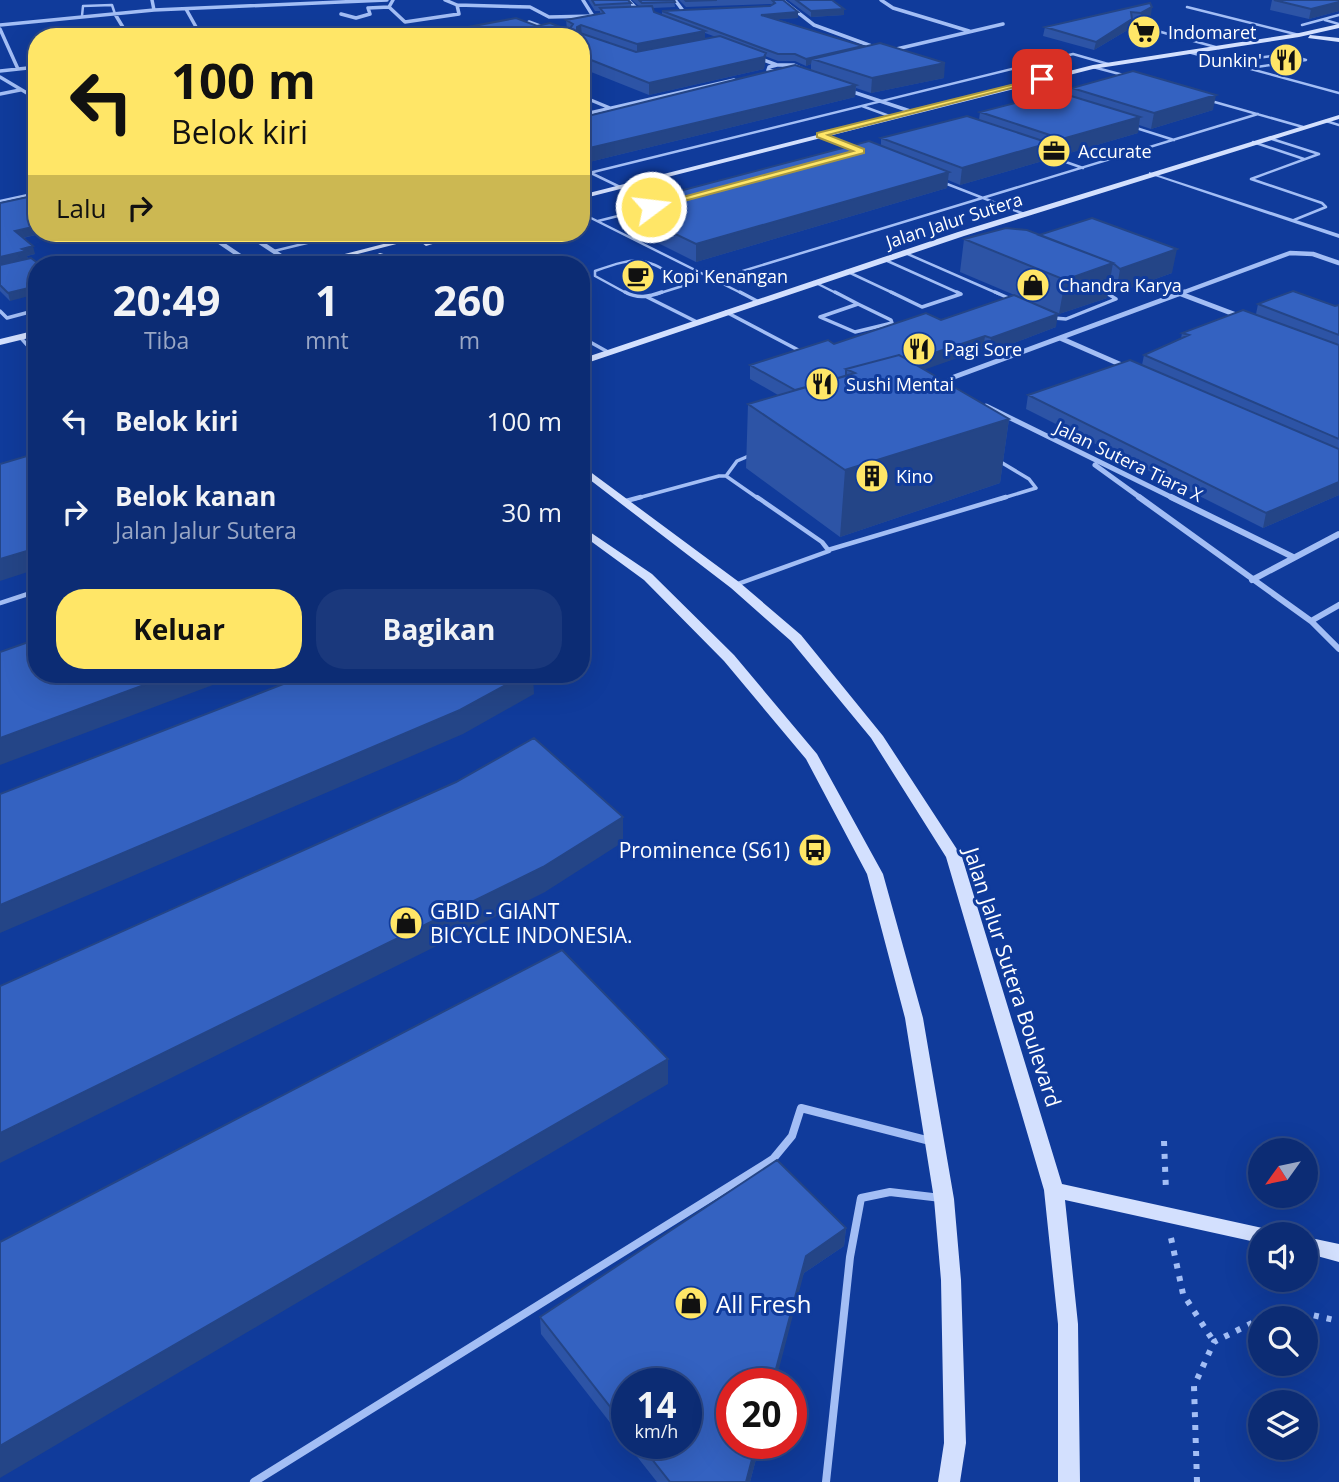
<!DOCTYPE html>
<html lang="id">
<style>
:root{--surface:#0c2c74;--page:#1a387c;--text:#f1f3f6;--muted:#9aa7c5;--line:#2c4886;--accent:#ffe667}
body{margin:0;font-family:"Open Sans",sans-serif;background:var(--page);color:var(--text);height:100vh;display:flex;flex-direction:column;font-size:26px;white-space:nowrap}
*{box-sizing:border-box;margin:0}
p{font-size:23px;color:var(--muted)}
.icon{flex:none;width:38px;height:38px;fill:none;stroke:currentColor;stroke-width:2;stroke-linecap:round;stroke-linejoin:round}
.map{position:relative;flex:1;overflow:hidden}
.side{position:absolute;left:28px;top:256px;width:562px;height:427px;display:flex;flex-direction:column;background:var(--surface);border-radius:28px;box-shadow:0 7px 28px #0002,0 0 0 2px var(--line)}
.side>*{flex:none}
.hud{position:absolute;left:28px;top:28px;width:562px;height:214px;border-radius:28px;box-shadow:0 7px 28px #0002,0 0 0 2px var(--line);background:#ffe667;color:#111;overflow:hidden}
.needle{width:46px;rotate:237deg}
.controls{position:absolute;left:1248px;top:1138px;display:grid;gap:14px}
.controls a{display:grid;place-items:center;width:70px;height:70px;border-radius:50%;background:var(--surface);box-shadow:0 7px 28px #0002,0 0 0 2px var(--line);font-size:35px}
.speed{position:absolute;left:611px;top:1368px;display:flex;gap:14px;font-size:35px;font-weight:700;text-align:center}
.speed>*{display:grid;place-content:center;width:91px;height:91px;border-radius:50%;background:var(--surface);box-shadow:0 7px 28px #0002,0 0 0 2px var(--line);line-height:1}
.speed small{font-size:18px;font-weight:400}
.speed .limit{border:10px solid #d22;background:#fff;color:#111}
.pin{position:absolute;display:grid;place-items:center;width:60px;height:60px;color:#fff;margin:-30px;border-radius:14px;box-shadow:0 4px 10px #0006}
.me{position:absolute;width:77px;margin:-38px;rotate:75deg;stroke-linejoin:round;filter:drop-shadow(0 0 5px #0008)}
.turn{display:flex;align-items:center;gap:24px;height:147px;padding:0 28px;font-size:32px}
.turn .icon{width:91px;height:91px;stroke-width:2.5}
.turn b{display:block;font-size:49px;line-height:60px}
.then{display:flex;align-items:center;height:66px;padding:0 28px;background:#0003;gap:14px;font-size:26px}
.eta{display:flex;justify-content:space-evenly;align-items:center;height:119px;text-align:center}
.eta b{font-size:42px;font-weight:700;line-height:49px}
.cta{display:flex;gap:14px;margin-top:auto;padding:14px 28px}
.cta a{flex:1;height:80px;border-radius:28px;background:var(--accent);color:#111;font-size:28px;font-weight:700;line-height:80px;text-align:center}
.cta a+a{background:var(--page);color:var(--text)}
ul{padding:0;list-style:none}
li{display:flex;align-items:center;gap:21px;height:91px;padding:0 28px}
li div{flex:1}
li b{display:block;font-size:26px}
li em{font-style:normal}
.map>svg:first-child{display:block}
</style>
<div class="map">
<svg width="1339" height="1482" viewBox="0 0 1339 1482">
<rect width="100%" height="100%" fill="#103b9b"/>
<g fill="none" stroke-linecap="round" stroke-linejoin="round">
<path stroke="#a3bef5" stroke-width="6" stroke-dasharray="5 8" stroke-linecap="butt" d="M1164 1141 1166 1191
M1171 1238 1183 1294 1214 1342
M1262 1318 1312 1315 1339 1321
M1197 1482 1194 1386 1214 1342 1260 1319"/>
<path stroke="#a3bef5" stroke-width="2.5" d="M1187 7 1299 35
M82 16 83 6 112 5 115 14
M1325 20 1339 24
M1132 24 1219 48
M1302 25 1339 15
M1191 39 1238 30
M1188 52 1339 93
M1227 62 1286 54 1306 60 1250 68
M1093 67 1127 76
M1211 101 1303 127
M862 106 892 117
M1326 121 1339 125
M1133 127 1174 140
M820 135 855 149
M1269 138 1319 154
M1253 142 1304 159
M1043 154 1083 168
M591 173 620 187
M581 175 1073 54 1108 64
M942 182 1024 214
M0 201 37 193
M581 213 743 294
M1294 220 1326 207 1322 203 1251 179 1319 154
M598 221 626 214
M274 251 348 233
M903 252 999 294
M883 259 961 294
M846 271 895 294
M713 280 1258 114
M814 282 838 294
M1103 291 1108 294
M628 294 595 276V271C646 253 644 259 689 284L657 294"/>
<path stroke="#a3bef5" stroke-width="3.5" d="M625 292C638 299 648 297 662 292
M740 292 757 301
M835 292 858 304
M891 292 922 307 961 294 957 292
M995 292 1013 300
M647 297 697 322
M858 304 891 320 892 323 855 332 820 317Z
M0 311 7 318 37 310
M726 312 804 353
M1054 318 1066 319 1116 299 1105 292
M20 337 37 356
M581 337 608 352
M999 461 1029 479 1036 488 1000 499
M726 476 737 461 751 455
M634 499 719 476H726L759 499"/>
<path stroke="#a3bef5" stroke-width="4.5" d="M626 501 641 497
M828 550 1006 497
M735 585 829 551 822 542 757 497
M0 603 37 591"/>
<path stroke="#a3bef5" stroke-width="8" d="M254 1482 773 1159 792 1136 801 1108 930 1141
M826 1482 850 1257 861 1198 890 1192 941 1198"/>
<path stroke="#a3bef5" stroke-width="3.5" d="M152 0 154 10
M393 0 389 7 405 22 459 14 457 5
M445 0 457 5 530 7 549 17 595 16
M583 0 593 16
M628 0 641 13
M675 0 684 12
M782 0 814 25 877 48
M881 0 893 8 969 31
M186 9 200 34
M115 14 124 29 131 33 239 32
M341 14 356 18 370 14 368 8 389 7
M529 22 545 28
M0 25 154 10 387 0
M0 29 18 69
M395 37 422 33 440 37
M888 51 1003 24
M758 58 777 65
M777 65H794L803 69 786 74 768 70 769 67Z
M0 71 37 67
M0 77 37 99
M847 90 913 112
M0 94 20 90
M581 96 610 108
M581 115 734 80"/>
<path stroke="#a3bef5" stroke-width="4.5" d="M206 233 252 264
M246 233 293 264
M1179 294 1290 253 1313 254 1339 263"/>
<path stroke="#a3bef5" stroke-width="5" d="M1181 294 1239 316
M1060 338 1124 366
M954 390 948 382 954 377 1184 292
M986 406 1175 499
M1095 465 1142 499"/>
<path stroke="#a3bef5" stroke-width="6" d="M1139 497 1311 621 1339 649
M1171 497 1293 557
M1252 580 1339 534
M1311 621 1339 605"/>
<path fill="#a3bef5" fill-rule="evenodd" d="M1149 172 1339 234V238L1149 174Z"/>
<path fill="#d3e0fe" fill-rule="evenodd" d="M1339 24V28L1299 37 1093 69 581 199V195L1093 65 1299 33Z
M1310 35 1339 38V42L1308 38Z
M1339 115V119L964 236 581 365V359L958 232Z
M426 233H439L319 264H306Z
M456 233H469L426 246 422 243Z
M380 253 387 255 365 264H354Z
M37 330V336L0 345V339Z
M581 465 739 582 801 635 883 736 962 857 1062 1184 1267 1229 1269 1234H1260V1243L1065 1200 1078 1324 1080 1482H1058V1324L1044 1190 946 857 871 738 791 641 731 588 581 473Z
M581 526 652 574 734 655 817 754 883 874 923 1018 954 1199 961 1280 966 1443 960 1482H938L944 1443 941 1280 934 1199 905 1018 867 874 806 759 724 661 644 580 581 534Z
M1306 1237 1339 1244V1262L1306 1253Z"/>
</g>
<path fill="#2d54a6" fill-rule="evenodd" d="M588 0H628L631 3V7H640L632 0H674L675 7 653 8 654 12 662 15V11L770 6 772 5 771 4 686 7 679 0H783L798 18 777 19 863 47 944 78 871 93 856 88 855 97 581 164V116L584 117 811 70V64L806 66 795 61H778L765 56 764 69 649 95 581 68V37L537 26 567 29 566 20 600 14V11H595ZM705 33 716 37 705 39Z
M788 0H832L844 9V15L811 17Z
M1272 0H1339V11L1309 19 1270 10Z
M1150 3 1151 15 1139 22 1132 21 1131 28 1094 50 1043 36 1045 27Z
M1072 88 1213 110 1151 129 1139 125 1138 133 1059 156 1047 152 1046 160 960 185 948 180 947 188 696 262 620 224 619 207 881 146V138L979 120 980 112 1071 96Z
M0 203 37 233H44L23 238 35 254 27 256 28 259 10 301 0 291Z
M262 233H296L271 239Z
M1039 235 1172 273 1116 293 1109 288 1107 298 1059 314 960 272 964 239Z
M1258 304 1335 306 1339 305V495L1263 528 1026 409 1028 395 1142 365 1144 355 1181 339 1182 333 1256 314Z
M941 320 1056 327 990 352 983 349 924 369 1009 419 1000 483 840 537 746 468 748 404 778 395 750 379V365L834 344Z
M846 1228 844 1246 804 1273 732 1444H760L750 1482H657L627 1444H686L626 1384V1443L541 1334 540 1317Z"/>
<path fill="#244587" d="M1339 2V11L1309 19 1311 9Z
M1152 7 1151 15 1139 22 1141 13Z
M844 9V15L811 17V11Z
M798 12V18L761 20V15Z
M1132 19 1131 28 1094 50 1096 42Z
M581 25 582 37H577V27Z
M705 31V42L637 55V44Z
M863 46 812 59 811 64 806 66V59Z
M766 53 765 65 764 69 649 95V83Z
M945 63 944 78 871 93 872 78Z
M856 85 855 97 581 164V150Z
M1216 95 1213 110 1151 129 1154 113Z
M1140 117 1138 133 1059 156 1062 139Z
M1049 143 1046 160 960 185 962 168Z
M949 172 947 188 696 262V244Z
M37 226V233H44L17 239 15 231Z
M270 233H296L271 239Z
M33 246 35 254 27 256 28 259 0 266V257L22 249Z
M1177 249 1172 273 1116 293 1120 269Z
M1113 263 1107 298 1059 314 1065 280Z
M37 286V294L10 301 8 293Z
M1058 314 1056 327 990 352 991 338Z
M985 336 983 349 895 380 885 370Z
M1009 419 1000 483 840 537 845 470Z
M1339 482V495L1263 528 1266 513Z
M37 548V569L0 581V559Z
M174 674H242L0 765V738Z
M526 674H533L534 694 463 734 0 933V905Z
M623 817V842L545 892 0 1163V1133Z
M668 1059V1084L0 1478V1446Z
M846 1228 844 1246 804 1273 775 1384H772L806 1256Z
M756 1444H760L750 1482H746Z"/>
<path fill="#3462c1" stroke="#244587" stroke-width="2" d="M592 0H628L631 3 595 5Z
M639 0H674L675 2 642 3Z
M685 0H717L686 1Z
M772 0H783L798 12 761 15 863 46 806 59 795 54H778L662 11 770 6 775 3Z
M796 0H832L844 9 811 11Z
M1274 0H1339V2L1311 9Z
M1150 3 1152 7 1141 13 1131 12 1132 19 1096 42 1045 27Z
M652 6 654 12 705 31 637 44 581 25 577 27V32L636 52 720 36 766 53 764 57 649 83 581 56V37H415L516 18 537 26 550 23 569 30 573 24 566 20 604 13 600 8Z
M880 43 945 63 872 78 812 59Z
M795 65 856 85 581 150V116L584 117Z
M1133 71 1216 95 1154 113 1072 88Z
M1058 92 1140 117 1062 139 980 112Z
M967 116 1049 143 962 168 881 138Z
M869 141 949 172 696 244 619 207Z
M37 195V226L15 231 33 246 22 249 26 251 0 257V203Z
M1092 218 1177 249 1120 269 1113 263 1039 235Z
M1006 228 1027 230 1113 263 1065 280 964 239Z
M31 258 39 264H37V286L8 293 0 285V265Z
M1293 291 1335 306 1339 305V335L1258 304Z
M1014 295 1058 314 991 338 985 336 910 361 899 355 846 369V376L795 390 750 365 828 340 834 344 926 313 941 320Z
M1243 310 1339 345V439L1144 355 1189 335 1182 333Z
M899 355 1009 419 845 470 748 404 855 373 846 369Z
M1130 360 1339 449V482L1266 513 1028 395Z
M37 453V548L0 559V464Z
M37 639V674H174L0 738V652Z
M309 674H526L460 710 0 905V794Z
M534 738 623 817 543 867 0 1133V986L456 782Z
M562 950 668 1059 0 1446V1242Z
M777 1160 846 1228 806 1256 772 1384H732V1444H756L746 1482H670L640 1444H686V1384H626V1427L540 1317Z"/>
<path fill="#ffe667" stroke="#a69643" stroke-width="2" d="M1039 78 1046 79 828 135 864 149V153L654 209 646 207 853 151 817 137V133Z"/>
<defs>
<symbol id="supermarket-disc" viewBox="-11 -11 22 22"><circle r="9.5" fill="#ffe667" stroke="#103b9b"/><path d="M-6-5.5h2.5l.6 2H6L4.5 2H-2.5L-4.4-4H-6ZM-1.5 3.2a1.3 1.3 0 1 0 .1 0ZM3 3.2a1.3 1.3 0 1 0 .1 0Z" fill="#111"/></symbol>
<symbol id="restaurant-disc" viewBox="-11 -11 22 22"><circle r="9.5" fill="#ffe667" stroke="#103b9b"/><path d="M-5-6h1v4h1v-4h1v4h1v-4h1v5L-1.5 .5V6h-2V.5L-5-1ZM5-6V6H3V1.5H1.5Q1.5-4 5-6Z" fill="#111"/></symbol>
<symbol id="office-disc" viewBox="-11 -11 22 22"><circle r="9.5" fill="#ffe667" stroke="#103b9b"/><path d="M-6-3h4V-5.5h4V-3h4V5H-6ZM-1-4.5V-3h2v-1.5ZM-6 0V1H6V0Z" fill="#111"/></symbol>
<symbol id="cafe-disc" viewBox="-11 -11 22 22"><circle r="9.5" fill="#ffe667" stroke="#103b9b"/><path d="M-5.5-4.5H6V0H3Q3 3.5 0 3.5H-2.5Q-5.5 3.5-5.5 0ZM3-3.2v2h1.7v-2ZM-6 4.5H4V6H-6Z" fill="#111"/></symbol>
<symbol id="shop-disc" viewBox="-11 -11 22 22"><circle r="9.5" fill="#ffe667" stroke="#103b9b"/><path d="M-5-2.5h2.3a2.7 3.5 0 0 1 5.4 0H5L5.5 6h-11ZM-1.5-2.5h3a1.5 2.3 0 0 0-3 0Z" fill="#111"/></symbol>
<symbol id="building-disc" viewBox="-11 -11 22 22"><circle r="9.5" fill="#ffe667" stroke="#103b9b"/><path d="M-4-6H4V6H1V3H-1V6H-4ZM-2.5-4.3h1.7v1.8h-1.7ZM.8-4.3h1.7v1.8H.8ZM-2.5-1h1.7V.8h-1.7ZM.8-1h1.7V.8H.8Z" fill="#111"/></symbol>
<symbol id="bus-disc" viewBox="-11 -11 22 22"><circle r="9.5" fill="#ffe667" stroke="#103b9b"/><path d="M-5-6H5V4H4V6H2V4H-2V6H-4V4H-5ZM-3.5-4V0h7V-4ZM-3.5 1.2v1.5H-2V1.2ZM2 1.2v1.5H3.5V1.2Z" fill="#111"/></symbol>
</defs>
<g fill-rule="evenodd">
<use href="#supermarket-disc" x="1125" y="13" width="38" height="38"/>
<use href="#restaurant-disc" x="1267" y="41" width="38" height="38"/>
<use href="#office-disc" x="1035" y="132" width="38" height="38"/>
<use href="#cafe-disc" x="619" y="257" width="38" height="38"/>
<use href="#shop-disc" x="1014" y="266" width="38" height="38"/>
<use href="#restaurant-disc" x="900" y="330" width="38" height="38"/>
<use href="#restaurant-disc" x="803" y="365" width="38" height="38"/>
<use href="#building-disc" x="853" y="457" width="38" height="38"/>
<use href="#bus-disc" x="796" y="831" width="38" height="38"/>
<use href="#shop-disc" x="387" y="904" width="38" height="38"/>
<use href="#shop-disc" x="672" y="1284" width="38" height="38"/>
</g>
<g text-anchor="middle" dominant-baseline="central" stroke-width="6" stroke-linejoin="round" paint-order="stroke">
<g font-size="18" fill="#fff" stroke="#103b9b" text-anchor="start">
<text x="1168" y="32">Indomaret</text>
<text x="1262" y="60" text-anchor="end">Dunkin'</text>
<text x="1078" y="151">Accurate</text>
<text x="662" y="276">Kopi Kenangan</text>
<text x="1058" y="285">Chandra Karya</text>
<text x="944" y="349">Pagi Sore</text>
<text x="846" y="384">Sushi Mentai</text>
<text x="896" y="476">Kino</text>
</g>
<g font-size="18" fill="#fff" stroke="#103b9b">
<text transform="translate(954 220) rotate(-18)">Jalan Jalur Sutera</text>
<text transform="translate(1129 461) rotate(26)">Jalan Sutera Tiara X</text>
</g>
<g font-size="21" fill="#fff" stroke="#103b9b" text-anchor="end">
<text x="790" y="850">Prominence (S61)</text>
<text x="430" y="911" text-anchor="start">GBID - GIANT<tspan x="430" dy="24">BICYCLE INDONESIA.</tspan></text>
</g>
<g font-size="21" fill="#fff" stroke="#103b9b">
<text transform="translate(1013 977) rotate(72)">Jalan Jalur Sutera Boulevard</text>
</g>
<g font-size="24" fill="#fff" stroke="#103b9b" text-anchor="start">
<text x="716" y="1303">All Fresh</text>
</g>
</g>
</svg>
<div class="controls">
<a><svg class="needle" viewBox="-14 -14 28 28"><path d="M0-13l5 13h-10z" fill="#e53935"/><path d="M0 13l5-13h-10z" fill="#9aa7c5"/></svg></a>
<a><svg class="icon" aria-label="sound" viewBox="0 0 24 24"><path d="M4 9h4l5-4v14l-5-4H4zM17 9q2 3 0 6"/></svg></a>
<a><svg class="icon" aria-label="search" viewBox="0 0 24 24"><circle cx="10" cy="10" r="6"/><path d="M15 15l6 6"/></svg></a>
<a><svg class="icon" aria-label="layers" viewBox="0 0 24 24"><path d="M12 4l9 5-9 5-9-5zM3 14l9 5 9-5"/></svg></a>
</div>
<div class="speed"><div>14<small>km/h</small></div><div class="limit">20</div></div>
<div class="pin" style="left:1042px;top:79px;background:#d93025"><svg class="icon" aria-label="arrive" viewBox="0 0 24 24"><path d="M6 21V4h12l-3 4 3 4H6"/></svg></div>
<svg class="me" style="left:651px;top:207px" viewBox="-20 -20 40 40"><circle r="17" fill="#ffe667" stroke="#fff" stroke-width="3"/><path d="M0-11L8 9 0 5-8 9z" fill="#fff"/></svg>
<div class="hud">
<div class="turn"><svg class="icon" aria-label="left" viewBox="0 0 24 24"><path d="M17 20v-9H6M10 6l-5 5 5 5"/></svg><div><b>100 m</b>Belok kiri</div></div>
<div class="then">Lalu<svg class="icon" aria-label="right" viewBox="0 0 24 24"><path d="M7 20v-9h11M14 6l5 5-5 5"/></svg></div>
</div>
<section class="side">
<div class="eta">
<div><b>20:49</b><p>Tiba</p></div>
<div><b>1</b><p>mnt</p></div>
<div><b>260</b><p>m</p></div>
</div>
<ul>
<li><svg class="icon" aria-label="left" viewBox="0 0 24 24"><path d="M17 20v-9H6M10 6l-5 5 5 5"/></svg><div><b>Belok kiri</b></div><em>100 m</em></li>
<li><svg class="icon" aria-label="right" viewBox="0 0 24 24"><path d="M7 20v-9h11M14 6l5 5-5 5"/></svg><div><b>Belok kanan</b><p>Jalan Jalur Sutera</p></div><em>30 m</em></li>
</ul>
<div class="cta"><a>Keluar</a><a>Bagikan</a></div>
</section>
</div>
